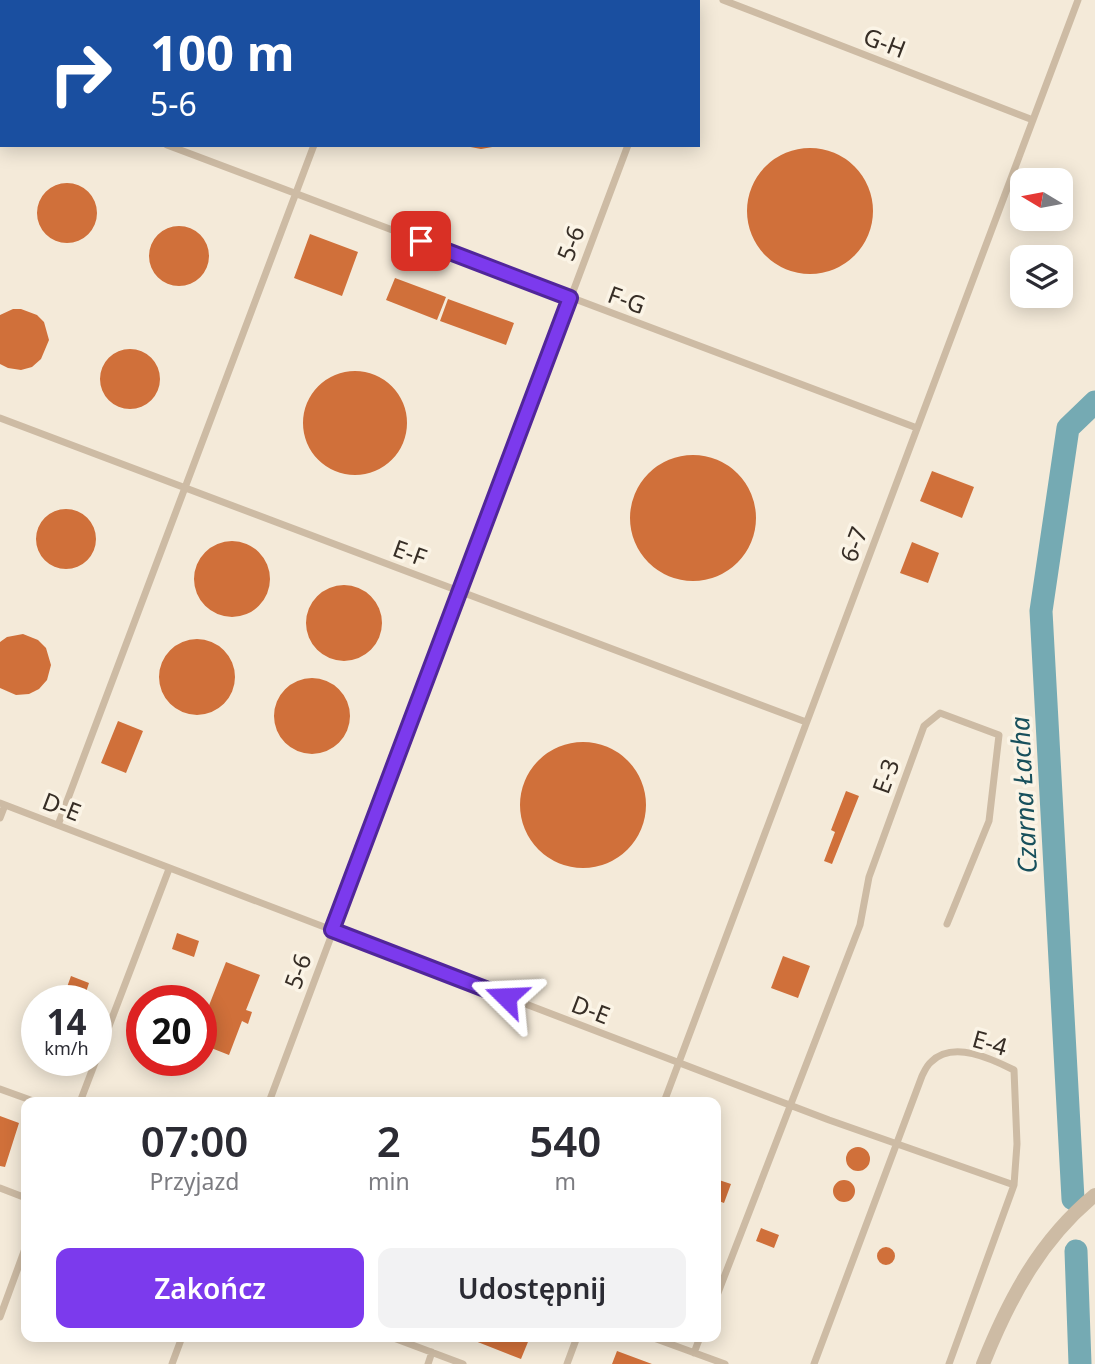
<!DOCTYPE html>
<html lang="pl">
<meta charset="utf-8">
<style>
:root{--surface:#fff;--page:#f2f2f3;--text:#2b2b33;--muted:#7c7c81;--accent:#7c3aed}
body{margin:0;font-family:"Noto Sans",sans-serif;background:var(--page);color:var(--text);height:100vh;display:flex;flex-direction:column;font-size:26px;white-space:nowrap}
*{box-sizing:border-box;margin:0}
p{font-size:23px;color:var(--muted)}
.icon{flex:none;width:38px;height:38px;fill:none;stroke:currentColor;stroke-width:2;stroke-linecap:round;stroke-linejoin:round}
.map{position:relative;flex:1;overflow:hidden}
.panel{position:absolute;left:21px;top:1097px;width:700px;height:245px;display:flex;flex-direction:column;background:var(--surface);border-radius:14px;box-shadow:0 4px 18px #0003}
.panel>*{flex:none}
.banner{position:absolute;left:0px;top:0px;width:700px;height:147px;box-shadow:0 4px 18px #0003;background:#1a4fa0;color:#fff;overflow:hidden}
.needle{width:46px;rotate:280deg}
.controls{position:absolute;left:1010px;top:168px;display:grid;gap:14px}
.controls a{display:grid;place-items:center;width:63px;height:63px;border-radius:14px;background:var(--surface);box-shadow:0 4px 18px #0003;font-size:35px}
.speed{position:absolute;left:21px;top:985px;display:flex;gap:14px;font-size:35px;font-weight:700;text-align:center}
.speed>*{display:grid;place-content:center;width:91px;height:91px;border-radius:50%;background:var(--surface);box-shadow:0 4px 18px #0003;line-height:1}
.speed small{font-size:18px;font-weight:400}
.speed .limit{border:10px solid #d22;background:#fff;color:#111}
.pin{position:absolute;display:grid;place-items:center;width:60px;height:60px;color:#fff;margin:-30px;border-radius:14px;box-shadow:0 4px 10px #0006}
.me{position:absolute;width:77px;margin:-38px;rotate:291deg;stroke-linejoin:round;filter:drop-shadow(0 0 5px #0008)}
.turn{display:flex;align-items:center;gap:24px;height:147px;padding:0 35px;font-size:32px}
.turn .icon{width:91px;height:91px;stroke-width:2.5}
.turn b{display:block;font-size:49px;line-height:60px}
.eta{display:flex;justify-content:space-evenly;align-items:center;height:119px;text-align:center}
.eta b{font-size:42px;font-weight:600;line-height:49px}
.action{display:flex;gap:14px;margin-top:auto;padding:14px 35px}
.action a{flex:1;height:80px;border-radius:14px;background:var(--accent);color:#fff;font-size:28px;font-weight:600;line-height:80px;text-align:center}
.action a+a{background:var(--page);color:var(--text)}
.map>svg:first-child{display:block}
</style>
<div class="map">
<svg width="1095" height="1364" viewBox="0 0 1095 1364">
<rect width="100%" height="100%" fill="#f4ead9"/>
<g fill="none" stroke-linecap="round" stroke-linejoin="round">
<path stroke="#75aab3" stroke-width="23" d="M1073 1199 1041 611 1068 428 1095 402
M1076 1251 1080 1364"/>
</g>
<path fill="#d0703a" d="M460 145H498V146L481 149Z
M747 211a63 63 0 1 1 126 0a63 63 0 1 1-126 0Z
M37 213a30 30 0 1 1 60 0a30 30 0 1 1-60 0Z
M149 256a30 30 0 1 1 60 0a30 30 0 1 1-60 0Z
M310 234 358 252 342 296 294 278Z
M395 278 446 297 437 320 386 300Z
M448 299 514 323 506 345 440 321Z
M13 309H21L37 315 44 322 49 340 41 359 32 367 21 370 8 368 0 364V315Z
M100 379a30 30 0 1 1 60 0a30 30 0 1 1-60 0Z
M303 423a52 52 0 1 1 104 0a52 52 0 1 1-104 0Z
M630 518a63 63 0 1 1 126 0a63 63 0 1 1-126 0Z
M932 471 974 487 962 518 920 501Z
M36 539a30 30 0 1 1 60 0a30 30 0 1 1-60 0Z
M194 579a38 38 0 1 1 76 0a38 38 0 1 1-76 0Z
M912 542 939 553 928 583 900 573Z
M306 623a38 38 0 1 1 76 0a38 38 0 1 1-76 0Z
M23 634 38 640 46 648 51 665 47 680 39 689 29 694 16 695 0 688V642L7 637Z
M159 677a38 38 0 1 1 76 0a38 38 0 1 1-76 0Z
M274 716a38 38 0 1 1 76 0a38 38 0 1 1-76 0Z
M118 721 143 731 126 773 101 763Z
M520 805a63 63 0 1 1 126 0a63 63 0 1 1-126 0Z
M846 791 859 796 832 864 824 861 835 832 831 830Z
M177 933 199 941 194 957 172 949Z
M783 956 810 966 798 998 771 988Z
M226 962 260 975 246 1010 252 1012 248 1024 242 1021 229 1055 201 1044V1026Z
M71 976 89 983 83 1001H62Z
M0 1116 19 1123 5 1167 0 1166Z
M846 1159a12 12 0 1 1 24 0a12 12 0 1 1-24 0Z
M716 1179 731 1184 724 1203 716 1200Z
M833 1191a11 11 0 1 1 22 0a11 11 0 1 1-22 0Z
M761 1228 779 1235 774 1248 756 1241Z
M877 1256a9 9 0 1 1 18 0a9 9 0 1 1-18 0Z
M465 1337H530L521 1359Z
M617 1351 652 1364H612Z"/>
<g fill="none" stroke-linecap="round" stroke-linejoin="round">
<path stroke="#cdbba4" stroke-width="7" d="M723 0 1033 120
M52 2 53 0
M368 2 369 0
M682 2 683 0
M0 83H2
M0 141 2 136
M167 145 917 428
M0 418 806 722
M0 803 829 1120 1014 1185
M0 818 5 805
M58 825 314 145
M0 1089 36 1102
M80 1102 169 869
M269 1102 628 145
M664 1102 1078 0
M0 1188 26 1198
M716 1298 860 925 869 877 924 726 940 713 999 735 989 821 947 924
M0 1317 26 1246
M391 1337 463 1364
M651 1337 725 1364
M694 1353 700 1337
M172 1364 182 1337
M428 1364 432 1352
M567 1364 577 1337
M814 1364 922 1076C924 1072 927 1065 931 1062 953 1040 992 1059 1014 1070L1017 1144 1014 1185 949 1364"/>
<path stroke="#cdbba4" stroke-width="14" d="M983 1364C1009 1299 1040 1240 1095 1195"/>
</g>
<g fill="none" stroke-linecap="round" stroke-linejoin="round">
<defs>
<path id="route" d="M421 241 570 298 332 930 506 997"/>
</defs>
<use href="#route" stroke="#51269a" stroke-width="18"/>
<use href="#route" stroke="#7c3aed" stroke-width="12"/>
</g>
<g text-anchor="middle" dominant-baseline="central" stroke-width="7" stroke-linejoin="round" paint-order="stroke">
<g font-size="24" fill="#372e26" stroke="#fbf4e6">
<text transform="translate(885 42) rotate(21)">G-H</text>
<text transform="translate(570 243) rotate(-69)">5-6</text>
<text transform="translate(627 299) rotate(20)">F-G</text>
<text transform="translate(853 544) rotate(-69)">6-7</text>
<text transform="translate(410 552) rotate(20)">E-F</text>
<text transform="translate(885 776) rotate(-70)">E-3</text>
<text transform="translate(62 806) rotate(21)">D-E</text>
<text transform="translate(297 971) rotate(-70)">5-6</text>
<text transform="translate(591 1009) rotate(21)">D-E</text>
<text transform="translate(990 1042) rotate(16)">E-4</text>
</g>
<g font-size="26" font-style="italic" fill="#18505c" stroke="#fbf4e6">
<text transform="translate(1023 795) rotate(-93)">Czarna Łacha</text>
</g>
</g>
</svg>
<div class="controls">
<a><svg class="needle" viewBox="-14 -14 28 28"><path d="M0-13l5 13h-10z" fill="#e53935"/><path d="M0 13l5-13h-10z" fill="#7c7c81"/></svg></a>
<a><svg class="icon" aria-label="layers" viewBox="0 0 24 24"><path d="M12 4l9 5-9 5-9-5zM3 14l9 5 9-5"/></svg></a>
</div>
<div class="speed"><div>14<small>km/h</small></div><div class="limit">20</div></div>
<div class="pin" style="left:421px;top:241px;background:#d93025"><svg class="icon" aria-label="arrive" viewBox="0 0 24 24"><path d="M6 21V4h12l-3 4 3 4H6"/></svg></div>
<svg class="me" style="left:506px;top:997px" viewBox="-20 -20 40 40"><path d="M0-17L14 15 0 8-14 15z" fill="#7c3aed" stroke="#fff" stroke-width="4"/></svg>
<div class="banner">
<div class="turn"><svg class="icon" aria-label="right" viewBox="0 0 24 24"><path d="M7 20v-9h11M14 6l5 5-5 5"/></svg><div><b>100 m</b>5-6</div></div>
</div>
<section class="panel">
<div class="eta">
<div><b>07:00</b><p>Przyjazd</p></div>
<div><b>2</b><p>min</p></div>
<div><b>540</b><p>m</p></div>
</div>
<div class="action"><a>Zakończ</a><a>Udostępnij</a></div>
</section>
</div>
